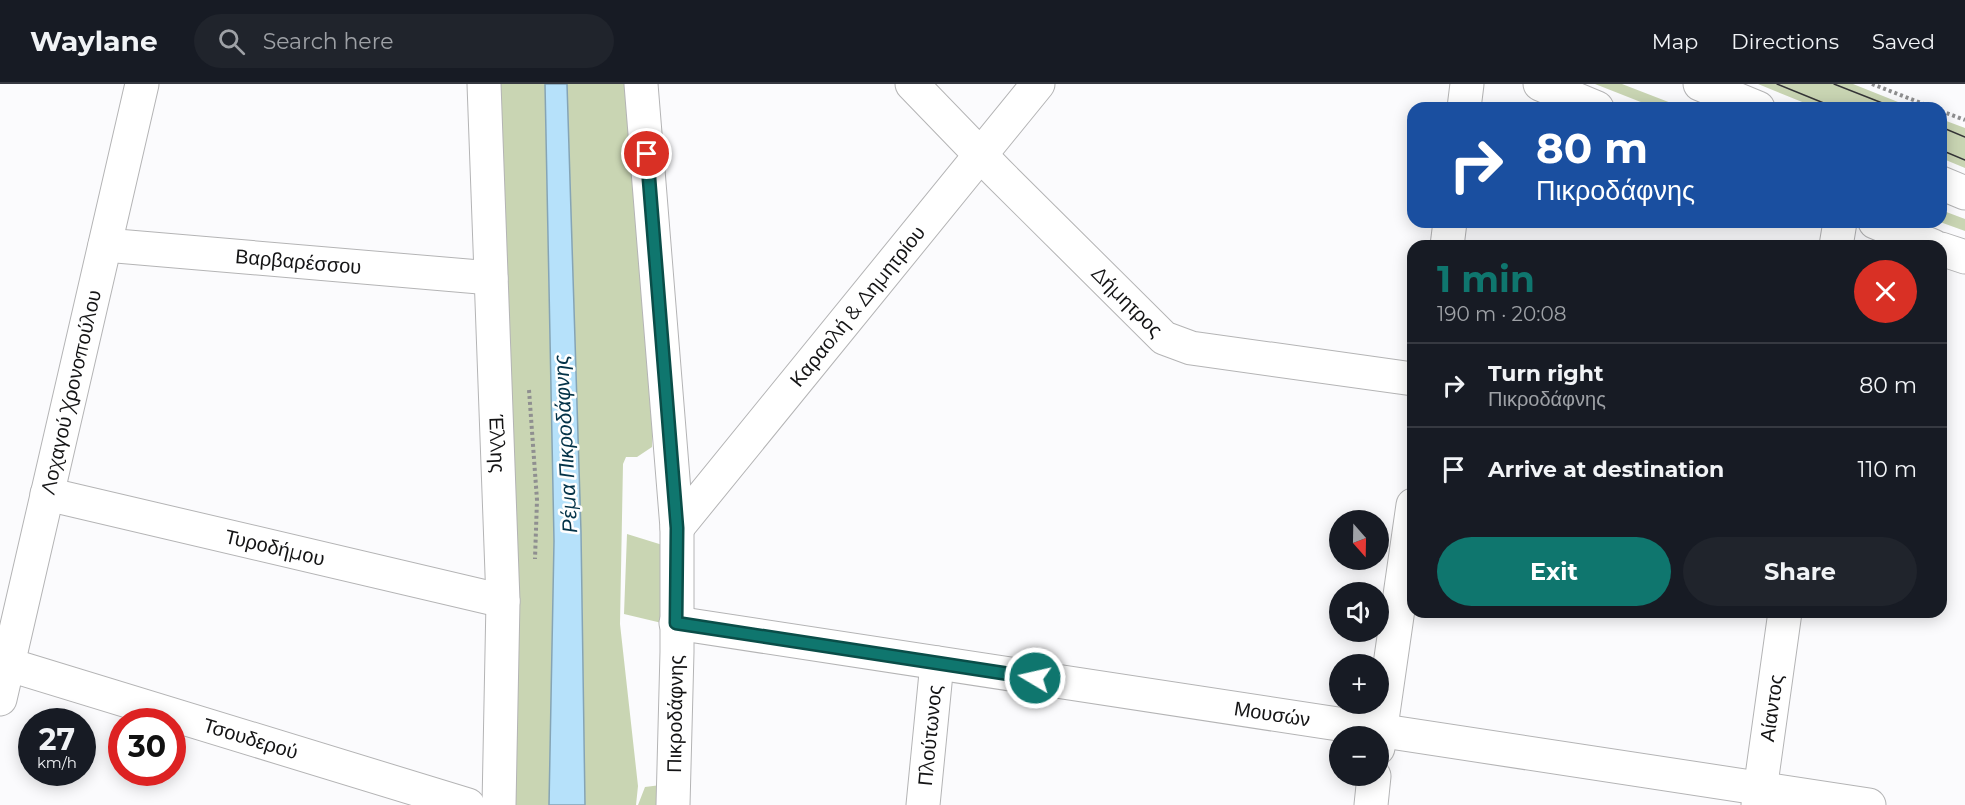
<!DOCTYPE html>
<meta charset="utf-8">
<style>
:root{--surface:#171b24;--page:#20242c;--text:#f1f3f6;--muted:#9ea1a6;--line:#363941;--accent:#0f766e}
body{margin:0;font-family:Montserrat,sans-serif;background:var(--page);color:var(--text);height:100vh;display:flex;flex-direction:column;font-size:22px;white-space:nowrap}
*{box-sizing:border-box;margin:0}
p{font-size:20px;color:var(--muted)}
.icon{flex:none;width:33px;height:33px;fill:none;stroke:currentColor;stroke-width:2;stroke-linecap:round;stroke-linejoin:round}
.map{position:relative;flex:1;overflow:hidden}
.details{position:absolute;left:1407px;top:156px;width:540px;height:378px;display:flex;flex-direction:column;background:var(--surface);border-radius:18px;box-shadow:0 3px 15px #0003}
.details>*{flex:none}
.top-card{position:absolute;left:1407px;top:18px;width:540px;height:126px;border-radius:18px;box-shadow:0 3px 15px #0003;background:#1a4fa0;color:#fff;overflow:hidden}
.needle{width:39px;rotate:160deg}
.controls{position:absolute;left:1329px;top:426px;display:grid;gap:12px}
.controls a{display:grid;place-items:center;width:60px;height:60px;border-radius:50%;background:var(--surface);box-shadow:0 3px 15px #0003;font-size:30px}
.speed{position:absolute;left:18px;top:624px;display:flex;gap:12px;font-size:30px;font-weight:700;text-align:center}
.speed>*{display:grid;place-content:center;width:78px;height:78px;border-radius:50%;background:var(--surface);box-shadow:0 3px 15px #0003;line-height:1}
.speed small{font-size:15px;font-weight:400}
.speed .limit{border:9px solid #d22;background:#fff;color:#111}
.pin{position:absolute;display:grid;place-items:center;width:51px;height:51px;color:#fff;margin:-26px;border:3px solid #fff;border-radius:50%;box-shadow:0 2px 6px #0007}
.me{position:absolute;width:66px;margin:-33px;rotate:279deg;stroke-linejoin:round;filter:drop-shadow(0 0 4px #0008)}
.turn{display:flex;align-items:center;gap:21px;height:126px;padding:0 30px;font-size:27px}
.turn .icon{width:78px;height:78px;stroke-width:2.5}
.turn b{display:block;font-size:42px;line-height:51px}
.round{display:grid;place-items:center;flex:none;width:63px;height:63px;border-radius:32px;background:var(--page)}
.overview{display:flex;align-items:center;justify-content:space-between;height:102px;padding:0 30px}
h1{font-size:36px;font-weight:700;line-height:45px;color:var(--accent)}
.button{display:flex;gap:12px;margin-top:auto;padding:12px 30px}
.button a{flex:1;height:69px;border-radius:36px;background:var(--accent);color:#fff;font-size:24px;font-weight:700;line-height:69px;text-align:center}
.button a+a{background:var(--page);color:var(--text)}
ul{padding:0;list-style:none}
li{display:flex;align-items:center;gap:18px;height:84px;padding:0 30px;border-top:2px solid var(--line)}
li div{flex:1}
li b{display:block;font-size:22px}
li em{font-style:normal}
header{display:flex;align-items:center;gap:36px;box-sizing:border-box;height:84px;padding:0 30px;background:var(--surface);border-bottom:2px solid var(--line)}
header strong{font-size:28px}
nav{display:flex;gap:33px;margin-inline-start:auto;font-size:21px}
.search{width:420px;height:54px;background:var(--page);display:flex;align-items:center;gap:15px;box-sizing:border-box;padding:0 21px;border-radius:33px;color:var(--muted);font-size:22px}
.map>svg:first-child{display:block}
</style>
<header>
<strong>Waylane</strong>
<div class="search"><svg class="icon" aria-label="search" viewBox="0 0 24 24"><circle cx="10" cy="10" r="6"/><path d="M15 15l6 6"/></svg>Search here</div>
<nav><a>Map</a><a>Directions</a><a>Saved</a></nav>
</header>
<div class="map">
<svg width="1965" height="721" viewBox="0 0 1965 721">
<rect width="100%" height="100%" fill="#fbfbfd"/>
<path fill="#c9d5b3" d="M491 0H545L554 457 550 721H515C525 481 504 240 491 0Z
M567 0H630L654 285 652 363 637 373H626L623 380 620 540 638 702 636 721H585L581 448Z
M1595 0H1622L1684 24H1656Z
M1758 0H1853L1913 24H1817Z
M1941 35 1965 44V84L1941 74Z
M1941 126 1965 135V147L1940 138Z
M627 450 669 463 666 540 624 530Z
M661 701 668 721H638L645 703Z"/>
<path fill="#b6e1fa" stroke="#85a4b5" stroke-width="1.5" d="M545 0H567L581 448 585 721H549L554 457Z"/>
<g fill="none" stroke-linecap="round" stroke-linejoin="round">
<defs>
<g id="minor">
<path id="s1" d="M484 0 503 517 499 721"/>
<path d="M641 0 677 444V568L673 721"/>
<path id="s2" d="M912 0 997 88 1164 254 1191 264 1413 295"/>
<path d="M1464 24 1467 0"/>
<path id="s3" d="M105 161 491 194"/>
<path d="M1447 162 1450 138"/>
<path d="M1836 162 1840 138"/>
<path id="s4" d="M47 410 503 517"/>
<path id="s5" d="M677 444 1038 0"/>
<path id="s6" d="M676 539 1869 721"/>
<path id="s7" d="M0 578 468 721"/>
<path id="s8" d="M0 615 142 0"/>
<path d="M1378 664 1413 421"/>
<path id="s9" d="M923 721 937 579"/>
<path d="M1371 721 1374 692"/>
<path id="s10" d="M1758 721 1785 528"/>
</g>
<path id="highway" d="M1540 0 1597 24
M1700 0 1758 24
M1941 99 1965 109
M1875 138 1933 162
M1941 165 1965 173"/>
</defs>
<use href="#minor" stroke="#b4b4b5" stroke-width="35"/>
<use href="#highway" stroke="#b4b4b5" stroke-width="35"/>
<path stroke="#8f8f90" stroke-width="4" stroke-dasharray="3 3" stroke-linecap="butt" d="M1872 0 1934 24
M1941 27 1965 36
M529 306 537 416 535 475"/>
<use href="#minor" stroke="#fff" stroke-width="33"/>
<use href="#highway" stroke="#fff" stroke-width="33"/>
<path stroke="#353537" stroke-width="1.5" d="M1777 0 1836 24
M1834 0 1895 24
M1941 43 1965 53
M1941 66 1965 76"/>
</g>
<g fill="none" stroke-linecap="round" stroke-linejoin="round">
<defs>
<path id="route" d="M647 70 677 444 676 539 1035 594"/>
</defs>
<use href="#route" stroke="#0a4d48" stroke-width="15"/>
<use href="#route" stroke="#0f766e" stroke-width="10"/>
</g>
<g text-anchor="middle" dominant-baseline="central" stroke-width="5" stroke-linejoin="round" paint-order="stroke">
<g font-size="20" fill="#141415" stroke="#fff">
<text stroke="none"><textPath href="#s3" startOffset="194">Βαρβαρέσσου</textPath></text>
<text stroke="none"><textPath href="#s2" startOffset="306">Δήμητρος</textPath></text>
<text stroke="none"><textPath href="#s5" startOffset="286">Καραολή &amp; Δημητρίου</textPath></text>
<text stroke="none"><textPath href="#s8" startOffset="315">Λοχαγού Χρονοπούλου</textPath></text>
<text stroke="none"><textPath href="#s1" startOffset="360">Έλλης</textPath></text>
<text stroke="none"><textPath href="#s4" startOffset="234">Τυροδήμου</textPath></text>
<text stroke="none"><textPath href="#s10" startOffset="98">Αίαντος</textPath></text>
<text transform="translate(675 630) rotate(-89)">Πικροδάφνης</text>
<text stroke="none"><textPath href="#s6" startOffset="603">Μουσών</textPath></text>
<text stroke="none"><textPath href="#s9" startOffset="70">Πλούτωνος</textPath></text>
<text stroke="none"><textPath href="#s7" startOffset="262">Τσουδερού</textPath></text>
</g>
<g font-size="21" font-style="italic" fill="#043348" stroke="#fff">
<text transform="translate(565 360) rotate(-93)">Ρέμα Πικροδάφνης</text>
</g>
</g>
</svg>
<div class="controls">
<a><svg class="needle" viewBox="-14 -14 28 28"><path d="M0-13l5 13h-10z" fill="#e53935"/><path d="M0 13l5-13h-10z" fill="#9ea1a6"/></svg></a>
<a><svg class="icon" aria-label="sound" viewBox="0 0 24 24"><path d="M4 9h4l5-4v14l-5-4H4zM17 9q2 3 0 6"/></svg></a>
<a>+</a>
<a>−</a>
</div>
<div class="speed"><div>27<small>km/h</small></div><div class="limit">30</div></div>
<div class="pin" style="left:647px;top:70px;background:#d93025"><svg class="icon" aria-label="arrive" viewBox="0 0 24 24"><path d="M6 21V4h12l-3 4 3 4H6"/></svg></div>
<svg class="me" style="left:1035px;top:594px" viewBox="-20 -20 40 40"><circle r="17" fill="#0f766e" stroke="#fff" stroke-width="3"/><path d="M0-11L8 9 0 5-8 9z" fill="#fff"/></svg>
<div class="top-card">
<div class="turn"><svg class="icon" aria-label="right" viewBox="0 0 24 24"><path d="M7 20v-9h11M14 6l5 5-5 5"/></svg><div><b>80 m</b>Πικροδάφνης</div></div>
</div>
<section class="details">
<div class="overview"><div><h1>1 min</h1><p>190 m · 20:08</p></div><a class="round" style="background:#d93025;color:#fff"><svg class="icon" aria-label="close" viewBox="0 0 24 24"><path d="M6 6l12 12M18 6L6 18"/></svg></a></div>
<ul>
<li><svg class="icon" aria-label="right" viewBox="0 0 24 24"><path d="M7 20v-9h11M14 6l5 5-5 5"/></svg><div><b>Turn right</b><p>Πικροδάφνης</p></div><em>80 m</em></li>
<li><svg class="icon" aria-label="arrive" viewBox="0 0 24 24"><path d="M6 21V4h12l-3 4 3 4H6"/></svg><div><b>Arrive at destination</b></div><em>110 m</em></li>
</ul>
<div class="button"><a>Exit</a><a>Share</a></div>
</section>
</div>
